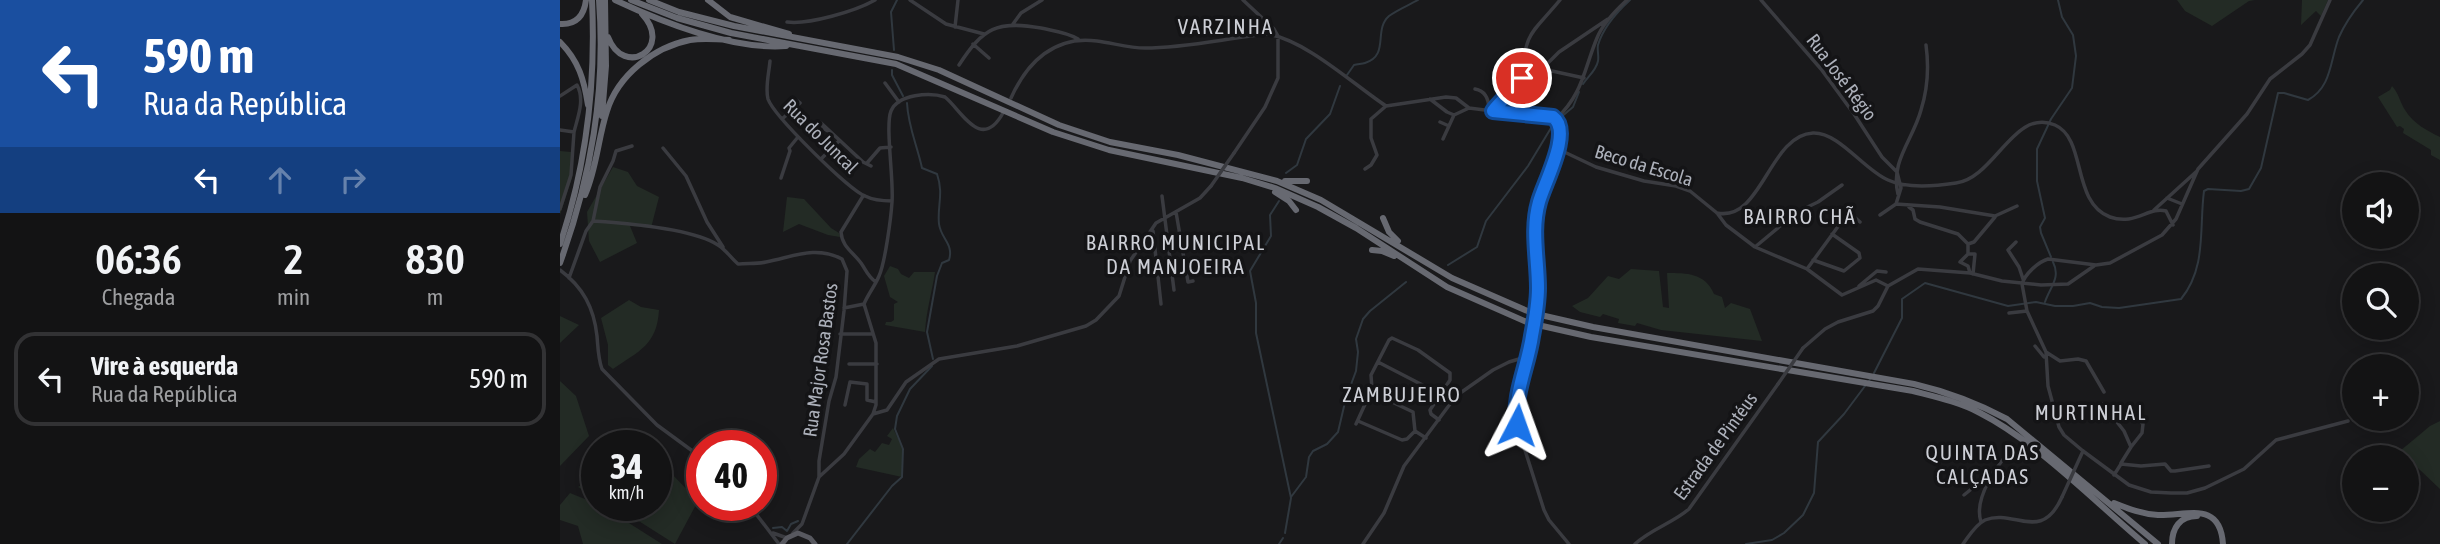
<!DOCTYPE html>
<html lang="pt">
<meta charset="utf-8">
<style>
:root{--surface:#131314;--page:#202022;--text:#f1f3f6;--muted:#9d9ea0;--line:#323234}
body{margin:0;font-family:"Asap Condensed",sans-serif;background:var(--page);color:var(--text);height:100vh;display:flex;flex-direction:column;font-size:26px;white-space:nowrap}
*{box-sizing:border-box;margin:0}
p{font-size:23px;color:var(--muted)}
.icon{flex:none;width:38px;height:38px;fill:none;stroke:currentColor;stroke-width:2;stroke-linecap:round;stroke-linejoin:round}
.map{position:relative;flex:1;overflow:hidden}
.sheet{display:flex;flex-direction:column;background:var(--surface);width:560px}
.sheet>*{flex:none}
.banner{background:#1a4fa0;color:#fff;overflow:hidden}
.buttons{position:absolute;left:1782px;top:172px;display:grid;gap:14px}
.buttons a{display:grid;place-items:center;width:77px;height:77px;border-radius:50%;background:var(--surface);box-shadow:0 4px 18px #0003,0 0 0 2px var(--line);font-size:35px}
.speed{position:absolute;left:21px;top:430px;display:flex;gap:14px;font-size:35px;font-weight:700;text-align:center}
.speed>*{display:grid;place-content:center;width:91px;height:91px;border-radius:50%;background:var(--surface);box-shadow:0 4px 18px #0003,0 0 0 2px var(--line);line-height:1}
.speed small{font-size:18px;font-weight:400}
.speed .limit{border:10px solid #d22;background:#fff;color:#111}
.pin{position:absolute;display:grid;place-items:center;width:60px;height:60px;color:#fff;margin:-30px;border:4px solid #fff;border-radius:50%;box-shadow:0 2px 7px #0007}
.me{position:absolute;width:77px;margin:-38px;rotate:4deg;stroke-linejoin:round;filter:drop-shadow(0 0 5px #0008)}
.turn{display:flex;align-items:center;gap:24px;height:147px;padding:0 28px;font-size:32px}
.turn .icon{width:91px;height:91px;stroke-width:2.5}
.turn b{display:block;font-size:49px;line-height:60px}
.lanes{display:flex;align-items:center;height:66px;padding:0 28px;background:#0003;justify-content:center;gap:35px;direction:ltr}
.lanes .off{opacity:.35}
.eta{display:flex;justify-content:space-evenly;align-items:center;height:119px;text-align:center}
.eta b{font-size:42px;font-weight:600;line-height:49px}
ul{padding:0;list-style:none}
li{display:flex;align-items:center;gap:21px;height:94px;margin:0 14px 10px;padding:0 14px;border:4px solid var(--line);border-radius:21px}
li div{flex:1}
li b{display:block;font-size:26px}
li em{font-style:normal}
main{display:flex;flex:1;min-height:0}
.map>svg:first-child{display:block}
</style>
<main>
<section class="sheet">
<div class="banner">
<div class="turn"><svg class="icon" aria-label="left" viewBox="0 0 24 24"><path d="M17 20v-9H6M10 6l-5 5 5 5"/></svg><div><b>590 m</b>Rua da República</div></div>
<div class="lanes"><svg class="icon" aria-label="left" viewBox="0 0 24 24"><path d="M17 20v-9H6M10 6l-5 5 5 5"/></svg><svg class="icon off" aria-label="ahead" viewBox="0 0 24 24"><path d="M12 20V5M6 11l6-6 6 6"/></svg><svg class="icon off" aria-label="right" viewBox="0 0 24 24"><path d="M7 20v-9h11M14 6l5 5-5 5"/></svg></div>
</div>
<div class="eta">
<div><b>06:36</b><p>Chegada</p></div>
<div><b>2</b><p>min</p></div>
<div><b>830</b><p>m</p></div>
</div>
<ul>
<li><svg class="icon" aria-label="left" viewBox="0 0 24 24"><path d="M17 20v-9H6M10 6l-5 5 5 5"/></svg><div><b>Vire à esquerda</b><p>Rua da República</p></div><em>590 m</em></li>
</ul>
</section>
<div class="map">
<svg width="1880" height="544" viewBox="0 0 1880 544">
<rect width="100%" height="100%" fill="#19191b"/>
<path fill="#232b25" d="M1617 0H1695L1689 1 1652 26 1625 11Z
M1742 0H1768L1761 16 1756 11 1741 25Z
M1832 86C1838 92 1840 102 1845 110 1854 124 1866 130 1880 137V160L1871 155V150L1843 133 1844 129 1840 126 1837 127 1818 97 1830 90Z
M0 151 11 152 12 178 0 215Z
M53 167 68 172 77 186 99 197 91 228 70 226 77 243 40 262 29 241 27 212Z
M227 197 244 199 271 228 279 233 280 237 268 235 239 224 223 232Z
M330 266 338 269 341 274 349 278 354 272H375C372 292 366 312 365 332L325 325 326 322H331L334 320V304L338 302 330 297 324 276Z
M1071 269 1099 271 1103 307 1109 308 1107 273C1127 273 1145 273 1154 294L1162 297 1165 308 1171 303 1190 309 1202 341 1101 330 1077 323 1075 326 1058 323 1059 319 1043 314 1040 317 1020 312 1012 306 1028 298 1048 276 1059 279Z
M69 300 81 307 99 310C97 345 79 351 53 369L48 365V345L41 318Z
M0 316 19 325 0 343Z
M0 381 16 396 29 436 0 466Z
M1880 421V489L1840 451 1870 426Z
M333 428 343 449 342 477 296 467 299 459 310 449 315 452 322 443 329 445 332 439 327 436Z
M96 467 109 471 138 501 115 544 55 506H96Z
M37 476V497L18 487Z
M10 493 42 506 102 544H23L18 526 0 520V505Z"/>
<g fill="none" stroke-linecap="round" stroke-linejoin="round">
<path stroke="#30383f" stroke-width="2" d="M334 50 331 12 337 0
M332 70V75L343 96
M787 75 794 65C798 64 802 64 805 63 830 55 813 30 829 16 837 10 849 5 858 0
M1023 84C1028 76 1036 71 1038 61 1039 56 1037 50 1038 45 1043 28 1058 11 1070 0
M347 103C348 126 357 145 362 168L377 174C384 194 377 206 379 224 381 239 394 244 389 260L382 263 377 276 367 332 373 359
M726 173 737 165 746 139 770 114 780 86
M719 201 710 215 711 236 690 271 696 303V333L731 498 725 533
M1491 257 1481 233 1480 227 1485 218 1477 181V149L1491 119 1512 88 1516 56 1513 35 1502 17 1498 0
M888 265 917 247 926 221 968 166 994 123 1013 107 1019 92
M1485 302C1490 287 1501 278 1493 262
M1314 373 1342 318V299L1365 283 1448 306 1476 302 1495 306H1513L1530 303 1542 307 1559 308 1621 299C1647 267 1639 228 1644 191L1648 189 1681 191 1689 189 1701 168 1718 93H1724L1748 100C1772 87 1770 60 1779 37 1785 23 1793 12 1803 0
M731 497 746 477 749 457 753 451 767 444 778 432 786 398 796 371 798 352 796 339 803 319 810 311 846 282
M213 528 222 527 227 531 231 524 238 521
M287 544 332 486 342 477 343 449 335 429 337 416 350 389 372 366
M719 544 723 538
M1186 544 1212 540 1224 533 1243 515 1254 493 1258 442 1284 414 1311 378"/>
<path stroke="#3a3b40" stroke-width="3.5" d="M350 0 386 24 424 34
M683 0 714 29 718 36
M1201 0 1261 69 1294 114 1322 157 1337 172 1341 188 1336 204 1380 207 1435 216 1457 206
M227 22C248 25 296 11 315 0
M453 24 461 13 482 0
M395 27 398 0
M413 44 429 58
M210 61C209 73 205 88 208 99 214 116 289 190 305 196 313 200 324 201 332 201
M399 65C423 28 437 20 481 28 494 31 507 32 518 39
M979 72 992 71 1024 78
M962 78C965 30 972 34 1000 0
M325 83 339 102
M915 89C926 91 929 101 929 110
M0 96 17 85C25 100 18 116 14 132
M451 98C467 62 495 35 537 41 553 43 569 48 585 48 626 48 667 38 708 34 747 41 793 84 826 106L886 97 896 98 909 108 996 119
M870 99 887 112 894 115
M933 111 943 102 962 78 979 72 999 52 1048 19
M222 119 240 103 236 100
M996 119C1023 94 1024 69 1037 38 1043 23 1055 11 1067 0
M880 122 889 126
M0 130 14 132 11 175 0 209
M268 131 257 125V122H260L303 162 311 166
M883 139 894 115 909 108
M103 148 126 176 147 222 163 247
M998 149 1036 167 1084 181 1116 186 1130 191 1157 213 1166 225 1195 247 1247 269 1282 295 1316 280 1328 286
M674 153 705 107 718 78V36
M261 159 279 141
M307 163 320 148 331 147
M805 169 811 165 817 155 811 138V119L826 106
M221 178 230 151 229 148 238 137
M1338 194C1330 161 1353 140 1361 110 1368 88 1369 67 1366 45
M303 196 281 232C282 247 293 252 301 263 306 270 308 277 316 282
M602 196 614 290
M1607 198 1622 204
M1349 207 1353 210 1355 219 1360 222 1398 234 1408 244
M1594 210 1637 171
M616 212 628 282 633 281
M1157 213C1202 222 1209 135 1253 133 1279 132 1304 170 1328 180 1347 189 1376 186 1396 183 1435 178 1454 107 1495 125 1527 139 1511 202 1550 217 1575 226 1589 206 1606 211L1613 225
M1320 215 1336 204
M33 221C64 223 132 228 158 245 166 250 171 258 178 264 187 263 197 264 206 262 233 257 255 245 282 259L287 271 284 311 276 377 269 401 259 461V477
M593 231 601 304
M1456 242 1448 250 1459 267 1463 279
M1195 247 1237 212 1258 202 1282 185
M1408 254H1415L1413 274
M1253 260 1284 271 1300 258 1299 253 1272 234
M1247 269 1285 217 1291 214 1300 222
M0 270C23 287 34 308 37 336 38 347 38 358 42 369L97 425 142 458
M1410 273 1408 266 1400 262 1408 254V244L1414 242 1435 217
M9 278 26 231 33 221 40 187 53 161 56 151 72 146
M1462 284 1467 311 1486 352 1488 386 1499 427 1504 435 1523 451 1569 485 1591 492 1611 493H1627L1645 488 1684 469 1716 440 1788 421
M1462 284C1465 274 1478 262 1488 259L1536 265 1550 263 1602 235 1616 219 1638 169 1687 114 1710 79 1742 54 1750 45 1770 0
M1299 286 1317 271 1326 272
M977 297C980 266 971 234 978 203 984 180 1010 141 996 119
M284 308 304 304
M1449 313 1467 311
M280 334H312
M972 336 955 412 957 425 984 510 989 520 1009 544
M1475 346 1484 357
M1243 348 1265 329 1278 322 1313 311 1318 306 1328 286 1358 269 1410 273 1442 281 1481 285 1508 284 1534 266
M1486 352 1500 361 1518 359 1526 361 1544 392
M818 362 880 394
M289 364H317
M811 392 853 412 855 431
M1543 404 1564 431 1571 447 1561 463
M285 405 290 382 307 384V400L316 402
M1550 413C1562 407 1575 415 1583 424L1582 433 1571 447
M313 414 327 410 346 382 379 359 457 346 526 326 536 320 559 296 570 261 596 223 640 198 651 186
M798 421 842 440 847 439 855 431 866 438
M796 424 812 389 811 375 829 340 832 338 858 350 890 373V380L870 410 871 414 879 420
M1554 475 1561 464 1581 466 1605 464 1611 471H1615L1649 466
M1404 495 1431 473
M190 506 219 544
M1421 522C1413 498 1437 466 1452 448
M213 533 227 538
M233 533 242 524 259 477 284 454 313 414 316 405V343L304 304C308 294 315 286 319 276 325 263 331 218 332 202 334 180 325 126 331 111 338 94 370 92 385 97 402 111 421 152 443 113
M803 544 824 513 844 466 896 396 933 370 949 362 969 356
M1075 544C1091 529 1113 523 1129 509L1218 384
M1403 544C1409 536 1415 525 1425 520 1454 508 1481 544 1502 497"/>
<path stroke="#57585f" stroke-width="5" d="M222 544 227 538 238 533 250 538 255 544"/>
<path stroke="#676971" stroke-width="6" d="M55 0C104 23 171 50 226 46
M71 0 117 18 171 33 336 64 493 132 549 150 682 178 715 188 758 207 796 228 887 287 969 323 1031 337 1353 391C1376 397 1399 402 1420 413 1477 442 1535 502 1585 544
M89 0 119 12 174 26 338 57 379 70 499 125 550 142 618 155 717 181 761 200 892 278 972 313 1033 327 1354 384C1388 392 1417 403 1447 419L1598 544
M148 0 170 17 229 34
M0 24C16 25 24 16 26 0
M48 37C64 79 114 48 82 14
M0 42C19 61 24 80 28 105
M42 116 46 66 45 0
M725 181H747
M715 192 729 201 736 210
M25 195C37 168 38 138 47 111 58 75 94 47 130 40 143 38 156 39 169 40
M823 218 829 232 838 241
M0 244C27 164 36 84 32 0
M812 250 822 251 834 256
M0 263C31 177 46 92 39 0
M1554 503C1569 509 1582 514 1598 515 1627 516 1660 500 1663 544
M1612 544C1612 528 1620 516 1637 516"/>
<path stroke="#3a3b40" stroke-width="3.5" d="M651 186 674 153
M972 336 977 297
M1218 384 1243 348
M1502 497 1523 451"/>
</g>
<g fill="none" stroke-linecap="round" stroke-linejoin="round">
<defs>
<path id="route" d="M957 425C953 395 968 365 972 336 975 320 978 304 978 288 978 259 971 230 979 202 984 183 1013 131 993 117L933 111C941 100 954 91 962 78"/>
</defs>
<use href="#route" stroke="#114b97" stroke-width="18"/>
<use href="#route" stroke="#1a73e8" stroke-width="12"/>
</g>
<g text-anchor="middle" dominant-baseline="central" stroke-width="7" stroke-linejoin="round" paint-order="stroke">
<g font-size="19" fill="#acb0ba" stroke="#141416">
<text transform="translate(1282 77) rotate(53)">Rua José Régio</text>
<text transform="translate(261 136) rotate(45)">Rua do Juncal</text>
<text transform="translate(1084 165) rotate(17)">Beco da Escola</text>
<text transform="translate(260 360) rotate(-82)">Rua Major Rosa Bastos</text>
<text transform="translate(1155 446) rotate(-54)">Estrada de Pintéus</text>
</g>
<g font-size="21" letter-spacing="2" fill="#cdcfd6" stroke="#141416">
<text x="666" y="26">VARZINHA</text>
<text x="1240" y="216">BAIRRO CHÃ</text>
<text x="616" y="242">BAIRRO MUNICIPAL<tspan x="616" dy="24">DA MANJOEIRA</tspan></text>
<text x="842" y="394">ZAMBUJEIRO</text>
<text x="1531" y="412">MURTINHAL</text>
<text x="1423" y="452">QUINTA DAS<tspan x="1423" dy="24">CALÇADAS</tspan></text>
</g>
</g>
</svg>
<div class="buttons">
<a><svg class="icon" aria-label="sound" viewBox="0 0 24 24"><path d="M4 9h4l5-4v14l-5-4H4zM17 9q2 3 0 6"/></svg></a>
<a><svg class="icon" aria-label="search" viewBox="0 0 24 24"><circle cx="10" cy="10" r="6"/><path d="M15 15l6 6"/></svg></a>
<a>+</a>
<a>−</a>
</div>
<div class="speed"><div>34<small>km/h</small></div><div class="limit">40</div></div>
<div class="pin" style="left:962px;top:78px;background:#d93025"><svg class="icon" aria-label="arrive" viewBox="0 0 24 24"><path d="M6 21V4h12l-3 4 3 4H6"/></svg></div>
<svg class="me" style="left:957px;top:425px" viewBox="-20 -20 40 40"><path d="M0-17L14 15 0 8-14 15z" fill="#1a73e8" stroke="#fff" stroke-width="4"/></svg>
</div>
</main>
